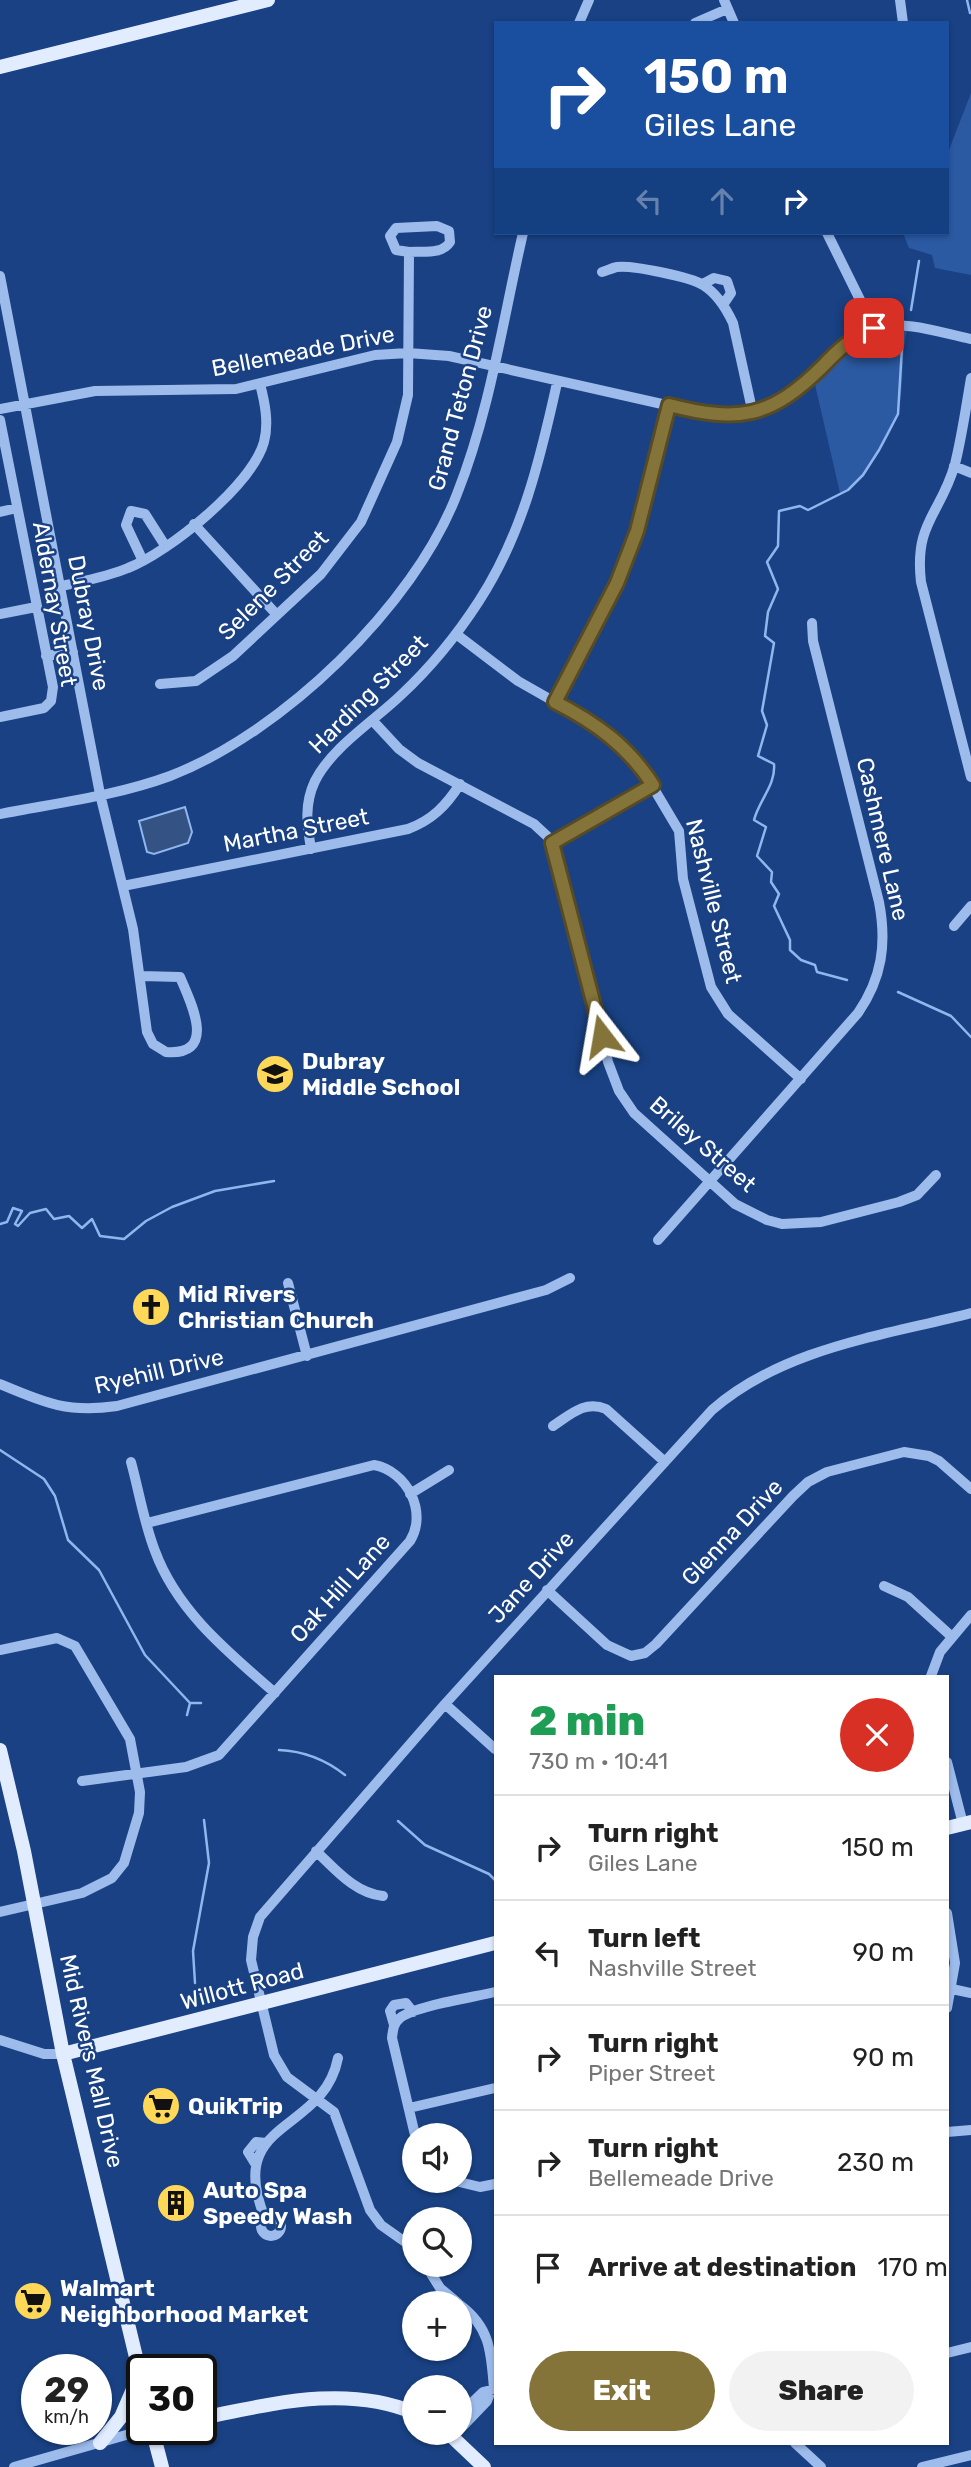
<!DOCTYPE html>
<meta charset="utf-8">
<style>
:root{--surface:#fff;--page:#f2f2f2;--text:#222;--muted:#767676;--line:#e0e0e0;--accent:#85743a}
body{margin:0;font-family:Rubik,sans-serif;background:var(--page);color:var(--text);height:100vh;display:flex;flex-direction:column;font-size:26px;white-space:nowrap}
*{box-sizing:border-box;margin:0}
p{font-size:23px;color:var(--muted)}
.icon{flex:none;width:38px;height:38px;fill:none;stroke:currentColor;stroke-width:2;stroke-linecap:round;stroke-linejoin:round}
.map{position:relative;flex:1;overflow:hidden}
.details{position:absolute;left:494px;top:1675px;width:455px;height:770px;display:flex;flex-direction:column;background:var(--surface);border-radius:0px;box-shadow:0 2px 5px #0004}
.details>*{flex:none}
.banner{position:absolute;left:494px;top:21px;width:455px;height:214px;border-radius:0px;box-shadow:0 2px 5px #0004;background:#1a4fa0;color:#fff;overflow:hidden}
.tools{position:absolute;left:402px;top:2123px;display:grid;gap:14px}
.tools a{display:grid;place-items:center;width:70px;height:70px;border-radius:50%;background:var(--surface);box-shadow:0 2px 5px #0004;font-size:35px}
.speed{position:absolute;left:21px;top:2354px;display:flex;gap:14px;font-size:35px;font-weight:700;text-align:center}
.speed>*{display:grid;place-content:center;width:91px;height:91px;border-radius:50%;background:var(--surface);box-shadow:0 2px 5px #0004;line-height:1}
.speed small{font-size:18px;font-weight:400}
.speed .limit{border:4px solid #111;border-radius:10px;background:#fff;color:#111}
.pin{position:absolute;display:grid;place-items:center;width:60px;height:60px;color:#fff;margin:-30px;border-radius:14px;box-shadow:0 4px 10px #0006}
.me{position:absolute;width:77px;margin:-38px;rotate:346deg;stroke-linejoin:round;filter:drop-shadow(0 0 5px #0008)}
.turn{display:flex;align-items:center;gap:24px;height:147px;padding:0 35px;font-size:32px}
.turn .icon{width:91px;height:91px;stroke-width:2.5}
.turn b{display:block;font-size:49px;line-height:60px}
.lanes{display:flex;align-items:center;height:66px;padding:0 35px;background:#0003;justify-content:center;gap:35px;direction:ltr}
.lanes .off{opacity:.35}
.round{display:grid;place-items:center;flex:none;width:74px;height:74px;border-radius:37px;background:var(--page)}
.overview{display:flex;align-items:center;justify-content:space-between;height:119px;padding:0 35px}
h1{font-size:42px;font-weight:800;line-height:52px;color:#1e9e55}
.primary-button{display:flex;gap:14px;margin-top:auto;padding:14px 35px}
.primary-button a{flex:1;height:80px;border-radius:42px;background:var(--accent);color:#fff;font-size:28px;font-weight:800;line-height:80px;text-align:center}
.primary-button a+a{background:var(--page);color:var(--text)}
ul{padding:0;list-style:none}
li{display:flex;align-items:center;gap:21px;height:105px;padding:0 35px;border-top:2px solid var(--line)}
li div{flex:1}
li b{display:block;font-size:26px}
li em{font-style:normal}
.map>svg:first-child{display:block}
</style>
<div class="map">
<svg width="971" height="2467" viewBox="0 0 971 2467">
<rect width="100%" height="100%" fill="#194183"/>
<path fill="#2b5aa3" d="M971 93V275L935 268 932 255 909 248 903 233H947V155Z
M908 326C900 355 905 384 898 412 893 435 862 485 840 493L813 376 857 336Z"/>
<path fill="#345384" stroke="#90b6ee" stroke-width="2" d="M185 807 192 832 188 843 154 854 147 852 139 821Z"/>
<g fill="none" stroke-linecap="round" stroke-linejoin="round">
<path stroke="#90b6ee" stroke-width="2.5" d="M967 0 970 13
M911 310 919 261
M847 980 817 972 815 965 801 960 790 950V940L774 906 779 894 771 882 772 872 757 856 766 827 754 820C759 800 776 785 774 764L758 756 767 725 762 711 774 643 765 636 768 612 778 589 767 562 778 546 779 511 800 506 808 510 848 490 863 475 879 450 898 414 902 347
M898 992 951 1016 971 1037
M0 1224 7 1222 13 1208 22 1211 15 1224 18 1226 30 1213 46 1209 54 1219 69 1216 82 1228 92 1219 100 1236 124 1239 146 1221 172 1207 215 1191 274 1181
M0 1450 44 1479 55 1496 68 1540 99 1570 145 1655 190 1703H201
M187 1715 190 1703
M279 1750C303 1751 326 1760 345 1775
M398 1821 425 1845 489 1874 495 1880
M195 1983 193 1951 209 1863 204 1820"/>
<path stroke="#9dbcec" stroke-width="10" d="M724 0 734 23
M900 0 903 23
M579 23 589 0
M695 23 727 9
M827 233 874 328
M602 272C606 271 612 268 617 267 632 265 691 277 703 285 716 293 726 308 733 323L753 414
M0 276 100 794 133 929 147 1032 153 1044 166 1052C219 1056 190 1001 180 977L141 976
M703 284 714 278 727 281 731 293 723 305
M971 378C966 407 962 436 955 464 941 514 914 522 921 582L971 777
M0 409 95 391 236 389 375 355 408 353 449 356 702 413C764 423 790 398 832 357 844 345 858 332 876 328 906 320 941 333 971 339
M0 420 53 687 51 701 44 708 0 717
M954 466 971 473
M0 512 17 508
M194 524 277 615
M143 561 126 525 131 511 145 514 166 547
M61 586C83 581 107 577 128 568 169 552 252 485 264 442 269 423 265 403 260 384
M0 614 36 607
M456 634 518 681 597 726 638 762 679 831 683 879 711 987 728 1014 801 1079
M46 656 73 652
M160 684 196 681 233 656 321 574 361 522 397 442 408 395 409 252C423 251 442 255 450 242L449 231 437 226 396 228 390 236 396 250 409 252
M555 702 617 583 637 531 669 405
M373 721 399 749 418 763 534 824 548 837 556 852 608 1062 619 1091 634 1113 735 1204 767 1220 782 1224 821 1222 899 1202 917 1195 936 1175
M0 814C56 803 116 796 170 776 282 733 414 606 457 494 490 411 503 319 523 233
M552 843 654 785
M311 849C307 825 304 804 315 781 332 747 374 721 401 695 430 668 457 635 479 601 522 535 540 460 557 383
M123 886 408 829C432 820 446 806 460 784
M954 926 971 906
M658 1240 858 1013C882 978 887 944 879 902L813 641 812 623
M288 1283 307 1356
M0 1384C45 1403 67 1413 117 1406L546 1290 570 1278
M553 1426C571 1414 585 1400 606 1409L665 1462
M131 1462C139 1491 144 1523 155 1551 177 1611 228 1652 275 1693
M410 1494 449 1470
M884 1586 908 1597 951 1636
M547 1590 607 1645 631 1656 645 1653 656 1644 793 1496 808 1482 827 1472 904 1452 929 1456 939 1461 971 1489
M0 1650 57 1638 75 1646 130 1739 140 1792 139 1813 124 1863 112 1878 82 1893 0 1912
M931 1676 940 1652 971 1615
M445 1704 495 1749
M947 1762 963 1824
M82 1781 186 1767 219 1755 410 1541C428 1512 407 1471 374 1465L147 1523
M316 1851C336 1870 355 1893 383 1896
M947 1913 955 1963 947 2008
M952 1989 971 1993
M394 2025 390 2011 394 2005 406 2003 413 2012
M0 2040 44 2054H63
M409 2108 495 2088
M947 2132 971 2130
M415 2135 392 2038C393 2030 393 2024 400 2018 414 2006 475 1997 495 1992
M256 2165 248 2152 256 2142 266 2143
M451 2180 480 2187 495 2184
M261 2226a10 10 0 1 1 20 0a10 10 0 1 1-20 0Z
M265 2218C224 2118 323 2135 338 2058
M415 2249 381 2225 370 2210 334 2112 287 2077 274 2055 251 1960 253 1937 260 1917 445 1704 712 1410C783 1348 882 1336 971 1313
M425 2264 440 2288 458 2303
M460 2305C491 2328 491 2353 494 2389
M947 2353 971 2347
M460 2414 483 2392 495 2389
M460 2426 464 2425 487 2401 491 2391
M795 2443 821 2467
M14 2467 147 2429
M922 2467 971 2455"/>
<path stroke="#e2ecff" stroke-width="14" d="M0 67 268 0
M0 1750 24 1851 63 2054 142 2382
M947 1828 971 1822
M63 2054 495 1943
M201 2418C272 2404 346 2384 415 2413
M152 2429 162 2467
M447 2432 484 2467
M100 2443 121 2417 140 2373"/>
</g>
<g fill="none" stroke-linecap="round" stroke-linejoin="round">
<defs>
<path id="route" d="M602 1036 552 843 653 785C628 746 596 723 555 702L617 583 637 531 669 405C739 423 770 418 822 367 837 351 853 336 874 328"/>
</defs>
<use href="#route" stroke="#564b26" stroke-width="18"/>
<use href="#route" stroke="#85743a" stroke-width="12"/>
</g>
<defs>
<symbol id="school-disc" viewBox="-11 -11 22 22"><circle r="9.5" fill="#ffd858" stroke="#194183"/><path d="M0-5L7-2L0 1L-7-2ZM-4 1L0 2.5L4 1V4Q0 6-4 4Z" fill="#111"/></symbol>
<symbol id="church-disc" viewBox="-11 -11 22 22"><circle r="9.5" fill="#ffd858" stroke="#194183"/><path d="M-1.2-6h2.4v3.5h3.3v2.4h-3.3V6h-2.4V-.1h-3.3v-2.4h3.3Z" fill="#111"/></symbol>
<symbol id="supermarket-disc" viewBox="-11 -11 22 22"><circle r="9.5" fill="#ffd858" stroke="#194183"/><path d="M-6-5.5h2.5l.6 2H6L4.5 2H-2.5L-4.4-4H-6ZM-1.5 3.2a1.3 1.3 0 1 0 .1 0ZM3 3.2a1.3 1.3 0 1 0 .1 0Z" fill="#111"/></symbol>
<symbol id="building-disc" viewBox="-11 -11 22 22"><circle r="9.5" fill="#ffd858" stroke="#194183"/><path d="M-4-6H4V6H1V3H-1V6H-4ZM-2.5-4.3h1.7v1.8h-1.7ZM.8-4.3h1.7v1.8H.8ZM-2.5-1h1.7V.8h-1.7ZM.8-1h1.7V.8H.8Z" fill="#111"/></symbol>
</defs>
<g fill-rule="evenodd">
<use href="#school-disc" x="253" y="1052" width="44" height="44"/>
<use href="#church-disc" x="129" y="1285" width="44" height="44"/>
<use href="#supermarket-disc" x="139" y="2084" width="44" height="44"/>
<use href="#building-disc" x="154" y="2181" width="44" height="44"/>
<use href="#supermarket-disc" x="11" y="2279" width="44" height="44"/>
</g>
<g text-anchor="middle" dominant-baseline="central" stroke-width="5" stroke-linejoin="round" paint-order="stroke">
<g font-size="23" fill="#fff" stroke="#194183">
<text transform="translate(303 351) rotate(-11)">Bellemeade Drive</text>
<text transform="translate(460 398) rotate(-75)">Grand Teton Drive</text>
<text transform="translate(273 585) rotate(-45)">Selene Street</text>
<text transform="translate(55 604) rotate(80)">Aldernay Street</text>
<text transform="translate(89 623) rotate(79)">Dubray Drive</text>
<text transform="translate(368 694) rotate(-45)">Harding Street</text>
<text transform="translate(296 830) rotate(-11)">Martha Street</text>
<text transform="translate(883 839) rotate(77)">Cashmere Lane</text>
<text transform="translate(714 901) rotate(76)">Nashville Street</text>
<text transform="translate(703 1144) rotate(41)">Briley Street</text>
<text transform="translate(159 1371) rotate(-13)">Ryehill Drive</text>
<text transform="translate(732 1532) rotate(-47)">Glenna Drive</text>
<text transform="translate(531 1577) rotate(-48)">Jane Drive</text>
<text transform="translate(340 1588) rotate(-48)">Oak Hill Lane</text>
<text transform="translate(242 1986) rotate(-15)">Willott Road</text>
<text transform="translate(92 2061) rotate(77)">Mid Rivers Mall Drive</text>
</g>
<g font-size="23" font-weight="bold" fill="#fff" stroke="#194183" text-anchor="start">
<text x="302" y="1061">Dubray<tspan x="302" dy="26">Middle School</tspan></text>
<text x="178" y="1294">Mid Rivers<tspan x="178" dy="26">Christian Church</tspan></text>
<text x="188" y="2106">QuikTrip</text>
<text x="203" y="2190">Auto Spa<tspan x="203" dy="26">Speedy Wash</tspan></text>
<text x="60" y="2288">Walmart<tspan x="60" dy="26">Neighborhood Market</tspan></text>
</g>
</g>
</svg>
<div class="tools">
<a><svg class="icon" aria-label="sound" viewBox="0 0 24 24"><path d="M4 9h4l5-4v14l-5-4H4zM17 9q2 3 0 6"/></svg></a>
<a><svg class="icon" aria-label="search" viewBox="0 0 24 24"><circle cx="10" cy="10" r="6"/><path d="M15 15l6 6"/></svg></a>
<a>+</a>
<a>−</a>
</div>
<div class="speed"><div>29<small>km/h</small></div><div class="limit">30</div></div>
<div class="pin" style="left:874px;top:328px;background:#d93025"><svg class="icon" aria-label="arrive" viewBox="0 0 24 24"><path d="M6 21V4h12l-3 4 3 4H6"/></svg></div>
<svg class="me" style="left:602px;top:1036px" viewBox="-20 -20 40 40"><path d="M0-17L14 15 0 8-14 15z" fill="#85743a" stroke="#fff" stroke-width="4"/></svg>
<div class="banner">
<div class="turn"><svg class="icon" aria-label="right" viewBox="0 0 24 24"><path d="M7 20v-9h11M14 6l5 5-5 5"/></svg><div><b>150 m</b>Giles Lane</div></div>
<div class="lanes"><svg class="icon off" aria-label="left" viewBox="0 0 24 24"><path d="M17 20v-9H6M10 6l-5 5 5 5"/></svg><svg class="icon off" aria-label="ahead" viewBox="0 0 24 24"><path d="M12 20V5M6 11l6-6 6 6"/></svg><svg class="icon" aria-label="right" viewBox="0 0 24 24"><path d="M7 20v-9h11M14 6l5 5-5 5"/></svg></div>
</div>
<section class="details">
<div class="overview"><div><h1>2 min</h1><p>730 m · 10:41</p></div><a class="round" style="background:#d93025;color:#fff"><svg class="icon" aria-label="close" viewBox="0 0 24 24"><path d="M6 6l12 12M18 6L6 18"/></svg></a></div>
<ul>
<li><svg class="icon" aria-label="right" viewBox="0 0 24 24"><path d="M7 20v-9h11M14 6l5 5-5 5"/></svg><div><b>Turn right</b><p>Giles Lane</p></div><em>150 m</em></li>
<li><svg class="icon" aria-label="left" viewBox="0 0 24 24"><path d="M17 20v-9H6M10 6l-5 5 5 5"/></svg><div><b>Turn left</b><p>Nashville Street</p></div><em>90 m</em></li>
<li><svg class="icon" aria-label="right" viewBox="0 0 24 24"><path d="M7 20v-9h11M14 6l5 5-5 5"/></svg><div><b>Turn right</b><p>Piper Street</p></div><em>90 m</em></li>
<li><svg class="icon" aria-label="right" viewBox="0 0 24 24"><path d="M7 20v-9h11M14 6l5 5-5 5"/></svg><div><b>Turn right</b><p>Bellemeade Drive</p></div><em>230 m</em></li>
<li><svg class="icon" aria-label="arrive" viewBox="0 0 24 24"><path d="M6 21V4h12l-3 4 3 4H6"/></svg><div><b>Arrive at destination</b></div><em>170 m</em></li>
</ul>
<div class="primary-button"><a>Exit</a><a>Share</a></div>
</section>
</div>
